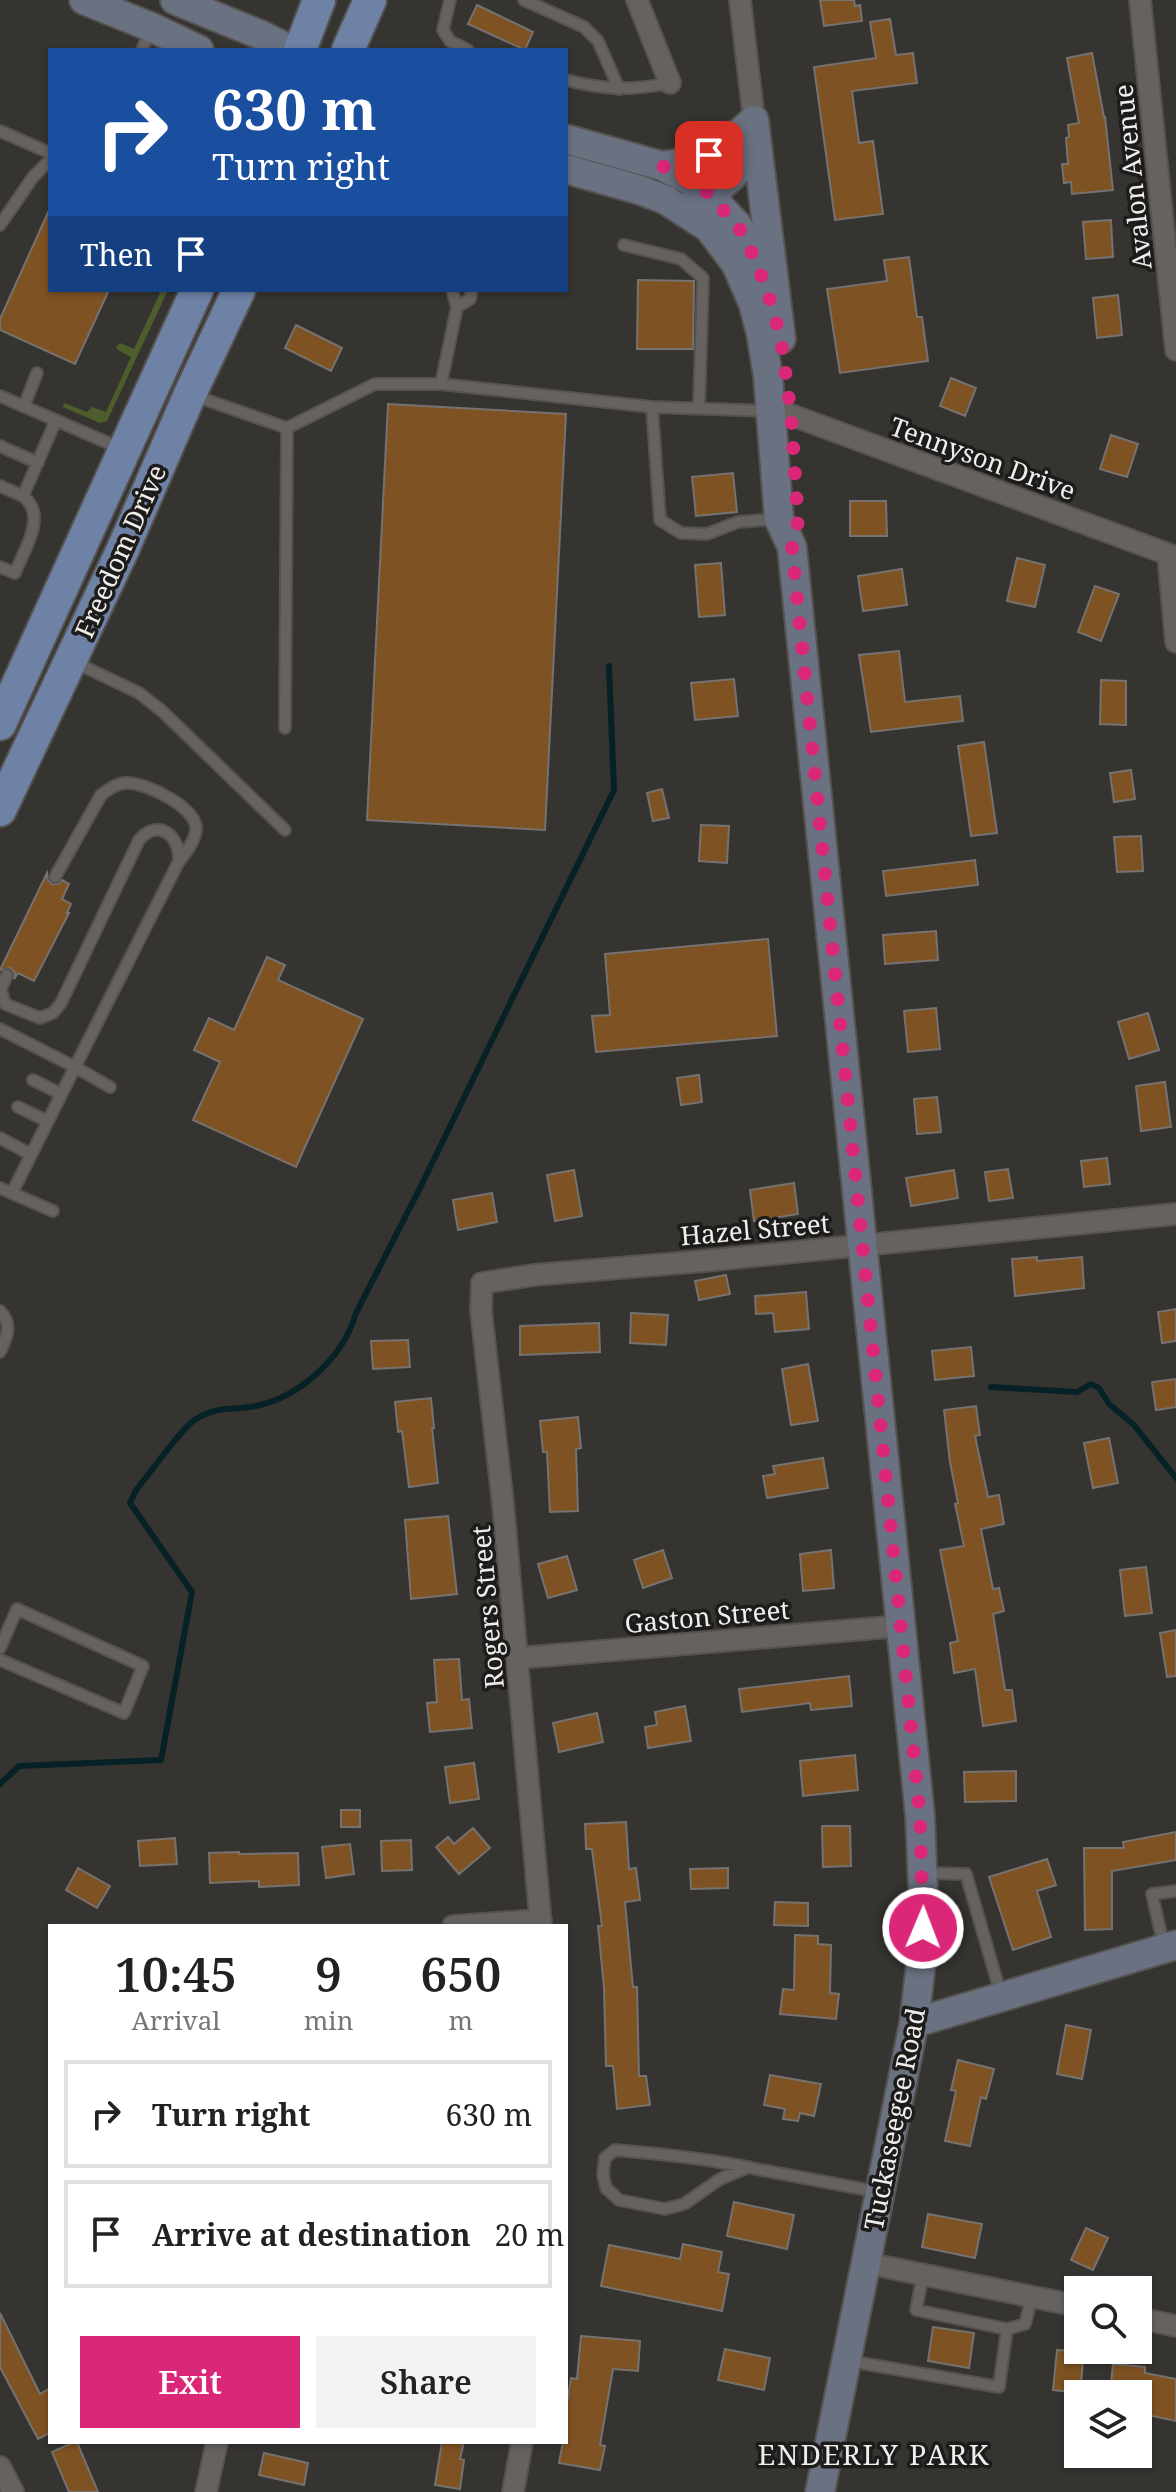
<!DOCTYPE html>
<style>
:root{--surface:#fff;--page:#f2f2f2;--text:#222;--muted:#767676;--line:#e0e0e0;--accent:#db2777}
body{margin:0;font-family:"Noto Serif",serif;background:var(--page);color:var(--text);height:100vh;display:flex;flex-direction:column;font-size:30px;white-space:nowrap}
*{box-sizing:border-box;margin:0}
p{font-size:26px;color:var(--muted)}
.icon{flex:none;width:44px;height:44px;fill:none;stroke:currentColor;stroke-width:2;stroke-linecap:round;stroke-linejoin:round}
.map{position:relative;flex:1;overflow:hidden}
.side{position:absolute;left:48px;top:1924px;width:520px;height:520px;display:flex;flex-direction:column;background:var(--surface);border-radius:0px;box-shadow:0 2px 6px #0004}
.side>*{flex:none}
.top-card{position:absolute;left:48px;top:48px;width:520px;height:244px;border-radius:0px;box-shadow:0 2px 6px #0004;background:#1a4fa0;color:#fff;overflow:hidden}
.tools{position:absolute;left:1064px;top:2276px;display:grid;gap:16px}
.tools a{display:grid;place-items:center;width:88px;height:88px;border-radius:0px;background:var(--surface);box-shadow:0 2px 6px #0004;font-size:40px}
.pin{position:absolute;display:grid;place-items:center;width:68px;height:68px;color:#fff;margin:-34px;border-radius:16px;box-shadow:0 4px 12px #0006}
.me{position:absolute;width:88px;margin:-44px;rotate:1deg;stroke-linejoin:round;filter:drop-shadow(0 0 6px #0008)}
.turn{display:flex;align-items:center;gap:28px;height:168px;padding:0 32px;font-size:36px}
.turn .icon{width:104px;height:104px;stroke-width:2.5}
.turn b{display:block;font-size:56px;line-height:68px}
.then{display:flex;align-items:center;height:76px;padding:0 32px;background:#0003;gap:16px;font-size:30px}
.eta{display:flex;justify-content:space-evenly;align-items:center;height:136px;text-align:center}
.eta b{font-size:48px;font-weight:600;line-height:56px}
.action{display:flex;gap:16px;margin-top:auto;padding:16px 32px}
.action a{flex:1;height:92px;border-radius:0px;background:var(--accent);color:#fff;font-size:32px;font-weight:600;line-height:92px;text-align:center}
.action a+a{background:var(--page);color:var(--text)}
ul{padding:0;list-style:none}
li{display:flex;align-items:center;gap:24px;height:108px;margin:0 16px 12px;padding:0 16px;border:4px solid var(--line);border-radius:0px}
li div{flex:1}
li b{display:block;font-size:30px}
li em{font-style:normal}
.map>svg:first-child{display:block}
</style>
<div class="map">
<svg width="1176" height="2492" viewBox="0 0 1176 2492">
<rect width="100%" height="100%" fill="#363431"/>
<path fill="#4d5e2c" d="M156 290H168L107 421 100 423 63 407 64 403 87 412 92 407 106 412 131 357 118 350 116 347 120 343 134 349 160 293Z"/>
<g fill="none" stroke-linecap="round" stroke-linejoin="round">
<path stroke="#072227" stroke-width="6" d="M991 1387 1077 1392 1091 1384 1099 1388 1109 1404 1134 1425 1176 1478
M0 1784 19 1766 161 1760 192 1592 130 1503 136 1490C149 1475 182 1427 196 1419 219 1406 226 1410 250 1407 298 1400 343 1358 356 1313L419 1190 614 790 609 666"/>
</g>
<path fill="#7e5223" stroke="#75726f" stroke-width="2" d="M820 0H854L855 6 860 5 862 21 824 26Z
M477 5 533 32 525 50 468 24Z
M890 19 896 55 913 53 917 83 852 91 859 143 873 141 883 214 835 220 814 67 876 58 870 22Z
M1092 53 1104 117H1105L1113 190 1072 194 1071 182 1064 183 1062 164H1068L1066 138 1069 137 1068 125 1079 123 1067 58Z
M50 208V290H109L75 364 0 330V319Z
M1111 220 1113 257 1086 259 1083 222Z
M909 257 917 317H922L928 361 840 373 827 289 887 281 884 260Z
M638 280 694 281 693 349H637Z
M1118 295 1122 335 1097 338 1093 298Z
M296 325 342 348 331 371 285 348Z
M951 378 976 388 965 416 940 406Z
M388 404 566 414 545 830 367 820Z
M1111 435 1138 444 1127 477 1100 469Z
M733 473 737 512 696 516 692 477Z
M850 501H886L887 536H850Z
M1017 558 1045 565 1035 607 1007 601Z
M721 563 725 615 699 617 695 565Z
M902 569 907 605 863 611 858 576Z
M1095 586 1119 594 1101 641 1078 632Z
M899 651 905 702 960 696 963 721 871 732 859 655Z
M734 679 738 716 695 720 691 683Z
M1101 680 1126 681V725L1100 724Z
M984 742 997 833 971 836 958 746Z
M1131 770 1135 799 1114 802 1110 773Z
M662 789 669 818 653 821 647 793Z
M701 825 729 826 727 863 699 861Z
M1141 836 1143 871 1117 872 1114 837Z
M975 860 978 885 886 896 883 871Z
M47 873 48 880 52 884H58L62 880 69 884 62 899 71 904 67 913H69L34 981 18 973 14 979 15 973 11 968 0 970Z
M936 931 938 960 885 964 883 935Z
M768 939 777 1036 596 1052 592 1016 610 1015 605 954Z
M267 957 285 965 278 980 363 1019 296 1167 193 1120 220 1062 194 1050 209 1018 234 1030Z
M936 1008 940 1049 908 1052 904 1011Z
M1148 1013 1159 1050 1129 1059 1118 1022Z
M699 1075 702 1102 681 1105 677 1078Z
M1165 1082 1171 1127 1141 1131 1136 1086Z
M937 1097 941 1132 917 1134 914 1099Z
M1107 1158 1110 1184 1084 1187 1081 1161Z
M1008 1169 1013 1198 989 1201 985 1172Z
M574 1170 582 1216 555 1221 547 1175Z
M954 1170 958 1198 911 1206 906 1178Z
M794 1183 798 1214 754 1221 750 1190Z
M492 1193 497 1222 458 1230 453 1200Z
M1037 1257V1261L1082 1257 1084 1288 1015 1296 1012 1259Z
M726 1275 730 1294 699 1300 695 1281Z
M806 1292 809 1329 775 1332 773 1313 756 1314 755 1296Z
M1176 1309V1341L1162 1343 1158 1312Z
M631 1313 668 1315 666 1345 630 1343Z
M599 1323 600 1352 520 1355V1326Z
M408 1340 410 1367 373 1369 371 1341Z
M971 1347 974 1376 935 1380 932 1351Z
M808 1364 818 1421 791 1425 782 1369Z
M1176 1379V1407L1156 1410 1152 1382Z
M431 1398 434 1428H432L438 1483 409 1487 402 1431 398 1432 395 1402Z
M976 1406 980 1435 975 1436 988 1497 999 1495 1004 1524 981 1529 993 1589 999 1588 1004 1611 993 1614 1005 1690H1012L1016 1721 983 1726 975 1669 954 1673 950 1643 958 1641 940 1550 964 1546 955 1504 958 1503 950 1462 944 1410Z
M578 1417 581 1448 576 1449 578 1511 550 1512 547 1452H543L540 1421Z
M1109 1438 1118 1483 1093 1488 1084 1443Z
M823 1458 828 1488 767 1498 763 1476 775 1474 773 1466Z
M448 1516 457 1594 411 1599 405 1520Z
M663 1550 672 1578 643 1588 634 1560Z
M831 1550 834 1588 803 1591 800 1554Z
M567 1556 577 1590 548 1598 538 1564Z
M1146 1567 1152 1613 1125 1616 1120 1570Z
M1176 1630V1676L1167 1677 1160 1633Z
M459 1659 462 1700 469 1699 472 1728 430 1732 427 1703 437 1702 434 1660Z
M849 1676 852 1706 811 1710 810 1703 742 1712 739 1689Z
M685 1706 691 1741 648 1748 645 1727 657 1725 655 1712Z
M597 1713 603 1742 559 1752 553 1723Z
M855 1755 858 1790 803 1796 800 1761Z
M474 1763 479 1799 450 1803 445 1767Z
M1016 1771V1801L965 1802 964 1772Z
M341 1810H360V1827H341Z
M626 1822 629 1869 636 1868 640 1900 625 1902 633 1987H637L639 2076H646L650 2105 617 2109 613 2066H606L604 1988 598 1926H602L592 1849H586L585 1824Z
M822 1826H850L851 1866 823 1867Z
M473 1828 490 1848 459 1874 436 1847 448 1837 454 1844Z
M1176 1832V1860L1112 1871V1929L1085 1930 1084 1848H1124L1123 1842Z
M175 1838 177 1864 140 1866 138 1841Z
M411 1840 412 1870 382 1871 381 1841Z
M350 1844 354 1874 326 1878 322 1847Z
M239 1852V1854L298 1853 299 1885 259 1887V1881L210 1883 209 1853Z
M1047 1859 1056 1885 1037 1891 1051 1937 1013 1950 989 1877Z
M78 1868 110 1886 97 1908 66 1890Z
M728 1868V1888L691 1889 690 1869Z
M775 1902 808 1903V1926L774 1925Z
M795 1935 818 1936V1944L831 1945 830 1993 839 1994 836 2019 780 2014 783 1989 794 1990Z
M1066 2025 1091 2030 1082 2079 1057 2074Z
M958 2060 994 2069 986 2099 981 2097 970 2146 945 2141 956 2091 951 2090Z
M770 2075 821 2084 814 2116 800 2113 798 2121 783 2119 785 2109 764 2105Z
M734 2202 794 2215 787 2249 727 2236Z
M928 2214 982 2224 975 2258 922 2247Z
M1086 2228 1108 2238 1093 2270 1071 2260Z
M683 2244 722 2252 718 2272 729 2274 722 2311 601 2286 609 2245 680 2259Z
M0 2313 40 2394 50 2388V2433L38 2439 0 2367Z
M933 2327 974 2333 969 2368 928 2361Z
M581 2336 640 2341 638 2371 613 2369 600 2445 605 2446 600 2470 559 2463 563 2442H566V2410L571 2378 577 2379Z
M725 2349 770 2358 764 2390 718 2380Z
M1057 2350 1084 2352 1080 2393 1053 2390Z
M1113 2364 1145 2367V2373L1176 2379V2421L1138 2413V2394H1110Z
M74 2442H77L98 2492H69L52 2452Z
M442 2442H464L460 2459 464 2460 460 2489 435 2485Z
M264 2453 308 2463 304 2485 259 2475Z"/>
<g fill="none" stroke-linecap="round" stroke-linejoin="round">
<defs>
<path id="lane" d="M450 0 443 30 450 41 468 50
M524 0 584 27 598 41 619 89
M142 50 150 30
M566 80C606 90 629 91 670 83
M0 131 50 153
M0 225 33 177 50 160
M624 245 681 259 703 278 699 407
M452 290 457 307 441 384 652 407 770 411
M457 307 470 299 472 290
M0 396 122 449
M195 396 287 428 285 728
M24 406 37 373
M652 407 660 520 681 533 707 534 738 522 779 519
M287 428 375 384H441
M0 446 38 463
M0 486 23 496 56 420
M0 567 15 573C24 550 48 515 23 496
M72 661 139 693 162 711 285 830
M7 975 1 989 5 1004 40 1018 53 1013 61 1003 139 840C158 818 180 835 179 861
M0 1029 75 1067 178 863C185 854 195 841 196 830 198 808 148 784 129 783 118 782 109 789 101 795L55 877
M33 1080 61 1094
M18 1107 47 1121
M0 1138 30 1154
M0 1188 53 1211
M12 1193 75 1067 110 1087
M0 1311C13 1324 7 1337 0 1352
M0 1648 17 1609 143 1666 124 1713 0 1660
M925 1873 966 1874 1001 1995
M1164 1947 1152 1894 1176 1891
M749 2167 720 2179 684 2204 665 2209 619 2200 606 2188 603 2174 605 2158 615 2150C665 2154 713 2159 761 2170L879 2192
M1007 2329 1025 2324 1032 2297
M849 2361 999 2387 1007 2329 916 2310 923 2274"/>
<path id="street" d="M637 0 670 83
M740 0 754 120
M1140 0 1176 350
M772 411 791 415 1176 557
M1168 554 1176 642
M518 1658 901 1626
M453 1926 541 1920
M541 1926 503 1504 481 1311 482 1283 534 1275 704 1261 1176 1214
M866 2263 1078 2306
M1138 2318 1176 2326
M0 2467 13 2492
M206 2492 217 2442
M513 2492 522 2442"/>
<path id="secondary" d="M84 0 151 27 199 50
M175 0 261 35 291 50
M754 120 781 339
M566 139 662 166 701 186 738 226 764 282
M662 166C705 160 722 150 754 120
M566 169 640 190 666 200 709 228 736 264 753 303 761 333 768 376 779 519 792 547 920 1816 923 1888 922 1955 914 2023 820 2492
M694 201C719 193 746 167 755 142
M914 2023 1176 1945"/>
<path id="primary" d="M300 50 319 0
M348 50 370 0
M0 724 197 290
M0 810 123 549 190 394 239 290"/>
</defs>
<use href="#lane" stroke="#555250" stroke-width="14"/>
<use href="#street" stroke="#555250" stroke-width="24"/>
<use href="#secondary" stroke="#555250" stroke-width="32"/>
<use href="#primary" stroke="#555250" stroke-width="36"/>
<use href="#lane" stroke="#65625f" stroke-width="10"/>
<use href="#street" stroke="#65625f" stroke-width="20"/>
<use href="#secondary" stroke="#6a7282" stroke-width="28"/>
<use href="#primary" stroke="#6e82a6" stroke-width="32"/>
</g>
<g fill="none" stroke-linecap="round" stroke-linejoin="round">
<path stroke="#db2777" stroke-width="14" stroke-dasharray="0 25.2" d="M709 155 691 162 662 166 701 186 738 226 756 261 770 300 781 339 791 415 798 521 792 547 920 1816 923 1928"/>
</g>
<g text-anchor="middle" dominant-baseline="central" stroke-width="7" stroke-linejoin="round" paint-order="stroke">
<g font-size="26" fill="#f0eeec" stroke="#1d1c1b">
<text transform="translate(1132 177) rotate(-96)">Avalon Avenue</text>
<text transform="translate(983 458) rotate(20)">Tennyson Drive</text>
<text transform="translate(120 551) rotate(-66)">Freedom Drive</text>
<text transform="translate(755 1229) rotate(-5)">Hazel Street</text>
<text transform="translate(487 1607) rotate(-95)">Rogers Street</text>
<text transform="translate(707 1616) rotate(-5)">Gaston Street</text>
<text transform="translate(894 2119) rotate(-79)">Tuckaseegee Road</text>
</g>
<g font-size="28" letter-spacing="2" fill="#f0eeec" stroke="#1d1c1b">
<text x="874" y="2454">ENDERLY PARK</text>
</g>
</g>
</svg>
<div class="tools">
<a><svg class="icon" aria-label="search" viewBox="0 0 24 24"><circle cx="10" cy="10" r="6"/><path d="M15 15l6 6"/></svg></a>
<a><svg class="icon" aria-label="layers" viewBox="0 0 24 24"><path d="M12 4l9 5-9 5-9-5zM3 14l9 5 9-5"/></svg></a>
</div>
<div class="pin" style="left:709px;top:155px;background:#d93025"><svg class="icon" aria-label="arrive" viewBox="0 0 24 24"><path d="M6 21V4h12l-3 4 3 4H6"/></svg></div>
<svg class="me" style="left:923px;top:1928px" viewBox="-20 -20 40 40"><circle r="17" fill="#db2777" stroke="#fff" stroke-width="3"/><path d="M0-11L8 9 0 5-8 9z" fill="#fff"/></svg>
<div class="top-card">
<div class="turn"><svg class="icon" aria-label="right" viewBox="0 0 24 24"><path d="M7 20v-9h11M14 6l5 5-5 5"/></svg><div><b>630 m</b>Turn right</div></div>
<div class="then">Then<svg class="icon" aria-label="arrive" viewBox="0 0 24 24"><path d="M6 21V4h12l-3 4 3 4H6"/></svg></div>
</div>
<section class="side">
<div class="eta">
<div><b>10:45</b><p>Arrival</p></div>
<div><b>9</b><p>min</p></div>
<div><b>650</b><p>m</p></div>
</div>
<ul>
<li><svg class="icon" aria-label="right" viewBox="0 0 24 24"><path d="M7 20v-9h11M14 6l5 5-5 5"/></svg><div><b>Turn right</b></div><em>630 m</em></li>
<li><svg class="icon" aria-label="arrive" viewBox="0 0 24 24"><path d="M6 21V4h12l-3 4 3 4H6"/></svg><div><b>Arrive at destination</b></div><em>20 m</em></li>
</ul>
<div class="action"><a>Exit</a><a>Share</a></div>
</section>
</div>
